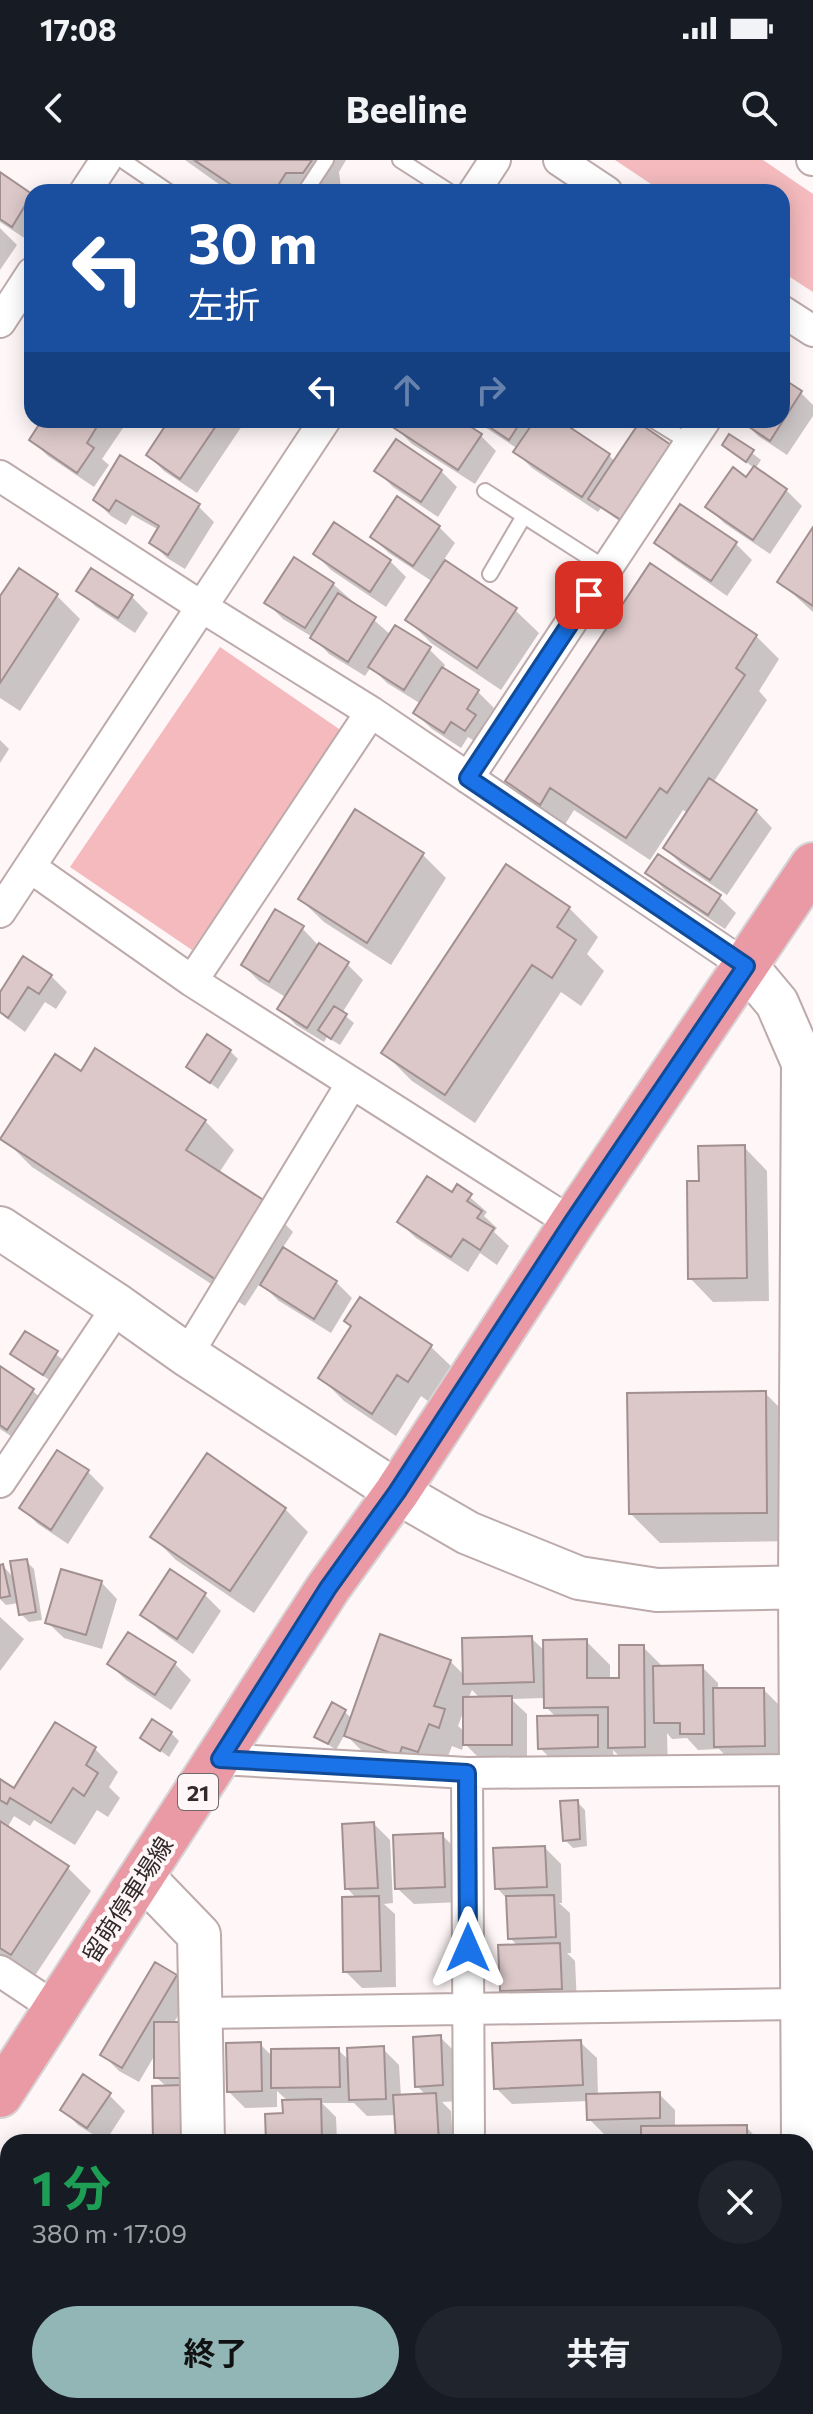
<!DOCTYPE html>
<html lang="ja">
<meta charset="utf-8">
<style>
:root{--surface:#171b24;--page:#20242c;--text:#f1f3f6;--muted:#9ea1a6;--accent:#92b5b6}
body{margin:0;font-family:Commissioner,"Noto Sans JP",sans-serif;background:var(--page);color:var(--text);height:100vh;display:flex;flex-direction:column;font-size:30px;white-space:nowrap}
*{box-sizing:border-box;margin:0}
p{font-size:26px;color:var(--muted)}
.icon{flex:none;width:44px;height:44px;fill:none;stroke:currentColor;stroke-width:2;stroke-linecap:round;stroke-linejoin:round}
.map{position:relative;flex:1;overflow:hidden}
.panel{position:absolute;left:0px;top:1974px;width:814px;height:280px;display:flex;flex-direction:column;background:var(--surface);border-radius:24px 24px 0 0;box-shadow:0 4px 20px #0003}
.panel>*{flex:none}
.hud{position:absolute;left:24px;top:24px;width:766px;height:244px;border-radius:24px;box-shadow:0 4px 20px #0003;background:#1a4fa0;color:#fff;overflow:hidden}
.pin{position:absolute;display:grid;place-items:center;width:68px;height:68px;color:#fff;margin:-34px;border-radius:16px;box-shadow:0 4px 12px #0006}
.me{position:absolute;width:88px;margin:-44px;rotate:0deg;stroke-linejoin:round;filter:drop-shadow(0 0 6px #0008)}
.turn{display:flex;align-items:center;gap:28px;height:168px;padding:0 32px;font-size:36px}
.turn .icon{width:104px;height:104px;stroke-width:2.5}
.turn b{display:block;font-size:56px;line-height:68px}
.lanes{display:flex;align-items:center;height:76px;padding:0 32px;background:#0003;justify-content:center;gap:40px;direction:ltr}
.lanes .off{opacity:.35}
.round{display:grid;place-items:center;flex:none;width:84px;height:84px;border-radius:42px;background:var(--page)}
.head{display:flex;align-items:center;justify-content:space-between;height:136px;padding:0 32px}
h1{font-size:48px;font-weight:700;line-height:60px;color:#1e9e55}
.button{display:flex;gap:16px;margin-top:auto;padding:16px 32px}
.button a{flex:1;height:92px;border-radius:48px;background:var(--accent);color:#111;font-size:32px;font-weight:700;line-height:92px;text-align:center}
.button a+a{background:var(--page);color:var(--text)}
.status{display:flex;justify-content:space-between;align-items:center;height:56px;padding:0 40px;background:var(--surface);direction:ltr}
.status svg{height:22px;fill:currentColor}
header{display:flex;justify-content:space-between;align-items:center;height:104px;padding:0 32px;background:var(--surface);font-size:36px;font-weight:700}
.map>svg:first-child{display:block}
</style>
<div class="status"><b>17:08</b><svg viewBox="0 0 49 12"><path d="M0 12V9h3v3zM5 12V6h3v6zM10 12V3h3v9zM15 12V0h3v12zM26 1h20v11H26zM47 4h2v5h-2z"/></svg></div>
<header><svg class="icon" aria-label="back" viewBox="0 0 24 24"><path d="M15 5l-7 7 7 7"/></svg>Beeline<svg class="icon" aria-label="search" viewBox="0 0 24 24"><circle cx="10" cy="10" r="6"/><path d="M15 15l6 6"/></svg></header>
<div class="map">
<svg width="813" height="2254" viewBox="0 0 813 2254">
<rect width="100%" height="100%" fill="#fef6f7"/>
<path fill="#f4babd" d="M615 0H763L813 34V132L782 112V32H663Z
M220 487 342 571 192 790 70 707Z"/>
<path fill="#0003" fill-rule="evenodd" d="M185 0H346L339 12 341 28 339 32H230Z
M0 14 32 36V76L29 81 0 62Z
M0 68 17 85 0 110Z
M782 221 801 233 813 245V256L787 295 758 276 742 260H782Z
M45 260H115L123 268 102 299 109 305 94 327 48 296 31 280Z
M171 260H246L197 333 164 311 148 295Z
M401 260H457L480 275 496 291 475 324 412 284 396 268Z
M474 260H555L609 295 615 302 637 374 601 348 598 352 532 308 516 292 518 289Z
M730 276 761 300 755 309 786 330 802 346 770 394 724 363 708 347 747 319 754 308 724 285Z
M121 298 198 346 214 362 185 409 167 398 151 382 159 370 132 355 126 365 111 356 95 340Z
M377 311H441L457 327 438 357 393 327Z
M439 367 455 383 443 401 515 450 539 473 501 530 431 483 408 460 433 422 389 393 372 377Z
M813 371V452L780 422Z
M657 382 736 384 752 400 727 436 673 398Z
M315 394 390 401 406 417 386 447 331 410Z
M19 411 57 436 80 459 20 551 0 538V440Z
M91 411 132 437 148 453 135 473 95 446 79 430Z
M333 424 391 475 429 489 445 505 443 509 478 532 494 548 483 565 491 573 482 586 468 577 461 588 432 569 415 553 421 544 387 523 371 507 365 516 329 494 314 478 283 459 267 443Z
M756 476 779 499 759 531 767 540 713 623 756 651 772 668 727 735 681 704 665 688 688 653 683 650 650 700 574 650 564 666 531 644 508 621Z
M0 580 9 589 0 603Z
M423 695 446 718 391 805 324 762 300 739Z
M648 713 719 737 736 753 725 769 664 729Z
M569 748 598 777 587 794 604 811 581 846 561 832 475 963 412 921 383 892Z
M302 768 318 785 347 804 363 820 342 853 354 863 340 885 327 877 324 882 296 865 280 848 287 838 259 821 243 805Z
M51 816 67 832 56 849 45 842 25 872 0 853V835Z
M230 891 238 899 218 929 189 907Z
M81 914 205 961 234 990 219 1013 264 1043 293 1072 282 1089 336 1122 352 1138 331 1173 279 1141 260 1123 245 1146 32 1007 3 978Z
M744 987 767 1011 769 1141 713 1142 690 1118 702 1023Z
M458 1027 487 1052 484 1056 497 1068 494 1072 509 1086 497 1105 480 1093 468 1112 416 1078 399 1062 453 1035Z
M25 1173 65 1201 52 1222 12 1194Z
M430 1186 454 1209 432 1244 421 1236 396 1276 344 1241 321 1218Z
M0 1208 32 1230 49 1246 23 1284 0 1269Z
M765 1233 794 1262 796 1381 660 1383 631 1354Z
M58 1292 88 1312 104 1328 68 1384 38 1364 21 1348Z
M285 1349 308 1372 254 1453 176 1400 153 1377Z
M26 1401 34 1409 42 1460 29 1462 21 1454 19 1443 6 1445 0 1439V1407L3 1406 15 1419Z
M170 1412 205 1435 221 1451 193 1494 159 1470 143 1454Z
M101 1422 117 1439 102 1489 64 1478 47 1462Z
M0 1457 24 1479 0 1511Z
M531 1478 546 1492 586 1481 610 1505V1520H622L643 1487 664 1508 702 1507 718 1523V1530H764L780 1546 781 1601 732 1602 719 1589 698 1590 687 1578 672 1579 667 1573 668 1610H634L613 1590 614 1602 556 1604 540 1588 557 1558 546 1547V1538L511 1539 527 1554V1600H481L464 1583 462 1590 452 1586 441 1614 370 1599 345 1574 336 1590 316 1576 345 1552 352 1559 450 1501 465 1516ZM472 1530 480 1538 468 1539ZM464 1550 465 1572 458 1566Z
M109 1504H175L191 1520 171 1550 126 1520Z
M171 1573 179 1581 169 1597 143 1578Z
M95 1589 118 1612 109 1627 120 1638 108 1657 97 1650 75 1685 34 1660 30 1666 14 1656 7 1668 68 1708 91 1731 34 1817 0 1794V1621L15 1631Z
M577 1642 585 1650 587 1686 573 1688 565 1680Z
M374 1664 390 1680 393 1743 384 1744 395 1754 396 1827 362 1828 345 1811 356 1738 347 1728Z
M442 1675 458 1691 461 1742 414 1744 397 1728Z
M545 1688 561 1704 562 1743H559L570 1753 571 1793H567L575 1801 577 1844 518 1846 502 1830 518 1786 510 1778 508 1740 497 1728Z
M176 1816 192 1833 173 1864 198 1982H155L167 1927 156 1917V1893L139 1922 119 1911 103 1895Z
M440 1877 456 1893 459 1941 442 1942 451 1951 453 1982H398L396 1955 367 1956 354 1943H322L336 1957 337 1982H268L285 1955 288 1941 277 1931V1947L245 1948 229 1932 260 1884 273 1897 338 1890 350 1901 383 1889 399 1905 401 1937 427 1936 417 1926Z
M580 1882 597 1898 598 1936 659 1934 675 1950V1967H746L761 1982H643V1974L605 1975 589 1959 588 1941 512 1944 496 1928Z
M109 1935 125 1951 105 1982 78 1965 62 1949Z
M8 2060V2182L0 2176V2072Z
M0 2228 8 2233V2246H25L33 2254H0Z
M109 2246H193V2254H117Z
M352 2246H376V2249L393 2246V2254H360Z"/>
<path fill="#dcc8c9" stroke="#a29091" stroke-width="2" d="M194 0H312L303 13H286L274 32H242Z
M0 12 32 34 12 67 0 59Z
M782 218 802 231 770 281 739 260H782Z
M42 260H101L87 283 94 288 77 313 29 280Z
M169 260H220L180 319 146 295Z
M399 260H460L482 274 458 310 394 268Z
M479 260H522L509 280Z
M535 260H559L610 294 582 337 513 292Z
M639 263 671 285 621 360 588 339Z
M729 274 754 290 746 302 722 285Z
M396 279 442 310 421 342 374 311Z
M120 295 200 344 168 395 149 383 159 366 116 340 109 351 93 340Z
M754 306 787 329 753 380 705 347 733 307 746 317Z
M397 336 440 366 413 406 370 377Z
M680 344 737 382 711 421 654 383Z
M334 362 391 400 370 432 313 394Z
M813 367V446L777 422Z
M294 397 334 423 305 468 264 443Z
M445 400 517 448 477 508 405 460Z
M650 403 757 475 736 508 745 515 667 633 660 628 626 678 550 628 540 645 505 621Z
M19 408 58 434 0 523V436Z
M91 408 133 435 118 458 76 431Z
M338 433 376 457 348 502 310 478Z
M395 465 431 487 404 530 368 507Z
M442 507 479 530 467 549 476 555 465 571 451 562 444 573 413 553Z
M709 618 757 650 710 720 663 688Z
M355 649 424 693 367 783 298 739Z
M658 694 721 735 708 755 645 713Z
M506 704 570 747 557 767 576 780 552 818 532 805 445 935 381 893Z
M275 749 304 766 269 822 241 805Z
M319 783 349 802 307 868 277 849Z
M23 796 52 815 39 834 28 827 8 858 0 852V832Z
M334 846 347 854 331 879 318 870Z
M207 874 231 890 210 923 186 907Z
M95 888 206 960 186 990 265 1041 215 1119 0 979 55 894 81 911Z
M745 985 747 1118 688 1119 687 1021H699L698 986Z
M427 1016 452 1032 457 1024 472 1034 467 1041 482 1051 477 1058 494 1068 480 1090 463 1079 451 1097 397 1062Z
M283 1087 337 1121 314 1159 260 1125Z
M360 1137 432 1185 408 1222 397 1215 372 1254 318 1218 351 1166 344 1161Z
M25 1171 58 1191 43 1215 10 1194Z
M0 1206 34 1229 7 1270 0 1265Z
M766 1231 767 1353 629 1354 627 1233Z
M57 1290 89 1310 51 1370 19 1348Z
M207 1293 286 1348 230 1431 150 1377Z
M27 1399 36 1452 19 1455 10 1401Z
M3 1404 10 1436 0 1438V1405Z
M61 1409 102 1421 86 1475 45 1463Z
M170 1409 206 1433 177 1479 140 1455Z
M128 1472 176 1502 155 1535 107 1504Z
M380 1474 451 1500 434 1546 445 1549 439 1568 429 1564 418 1592 402 1587 399 1596 344 1576Z
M532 1476 534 1522 463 1524 462 1478Z
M587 1479V1518H619V1485H644L645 1587 608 1588V1547L544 1548 543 1480Z
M703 1505 704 1574H680V1563H654L653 1506Z
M713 1528H764L765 1586 714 1587Z
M512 1536V1585H463V1537Z
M332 1542 346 1550 328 1584 314 1577Z
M598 1555V1587L538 1589 537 1556Z
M152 1559 172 1572 160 1591 140 1578Z
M55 1562 96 1587 86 1605 98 1613 84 1636 73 1628 51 1663 10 1638 7 1644 0 1640V1619L14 1628Z
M578 1640 580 1679 563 1681 560 1641Z
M0 1661 69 1706 11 1795 0 1788Z
M374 1662 378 1728 345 1729 342 1664Z
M443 1673 445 1727 395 1729 393 1675Z
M545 1686 547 1727 495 1729 493 1688Z
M554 1735 556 1777 508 1779 506 1736Z
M379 1736 381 1811 343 1812 342 1737Z
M560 1783 562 1829 500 1831 498 1785Z
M155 1802 177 1815 122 1908 100 1895Z
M154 1862H181V1918H154Z
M441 1875 443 1925 415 1927 413 1877Z
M581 1880 583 1925 494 1929 492 1883Z
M261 1882 262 1931 227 1932 226 1883Z
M384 1886 386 1939 349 1940 347 1888Z
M339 1888 340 1927 271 1928V1889Z
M83 1914 111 1933 87 1968 60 1950Z
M182 1925 183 1982H153L152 1926Z
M660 1932V1958L587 1960 586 1934Z
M436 1933 439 1982H396L393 1935Z
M321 1939 322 1982H266L265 1954 283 1953 282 1940Z
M747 1965V1982H641V1966Z
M8 2056V2167L4 2173 0 2171V2068Z
M0 2225 8 2231V2246H20L15 2254H0Z"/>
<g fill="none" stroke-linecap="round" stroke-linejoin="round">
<defs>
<path id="lane" d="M122 0 169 32
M400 0 450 32
M305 32 326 0
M653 260 690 283
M485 331 607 409
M490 414 524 356"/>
<path id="street" d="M559 0 607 32
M812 0H813
M85 32 106 0
M474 32 495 0
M782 151 813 171
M0 162 32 113
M0 316 202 447 371 552 746 806
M468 618 705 260
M30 707 192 821 572 1063
M0 752 325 260
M192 821 371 552
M187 1195 352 923
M0 1322 118 1146
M220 1599 467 1613 801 1610
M467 1613 469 1982
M0 1811 57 1849
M201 1853 802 1844
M0 2198 8 2204
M73 2246 86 2254
M448 2254H532"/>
<path id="secondary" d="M746 806 777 843 803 903 800 1427 803 1982
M0 1068 118 1146 187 1195 397 1332 468 1373 579 1418 657 1430 813 1427
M142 1716 199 1775 203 1982
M206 2246V2254
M805 2246V2254"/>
<path id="primary" d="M0 1935 328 1428 397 1332 572 1063 813 705"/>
</defs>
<use href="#lane" stroke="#bdaaab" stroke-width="18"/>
<use href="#street" stroke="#bdaaab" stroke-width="34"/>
<use href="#secondary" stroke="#bdaaab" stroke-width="46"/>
<use href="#primary" stroke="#d6d4d5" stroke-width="48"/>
<use href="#lane" stroke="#fff" stroke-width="14"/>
<use href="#street" stroke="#fff" stroke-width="30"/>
<use href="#secondary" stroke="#fff" stroke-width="42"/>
<use href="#primary" stroke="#ea9aa5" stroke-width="44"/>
</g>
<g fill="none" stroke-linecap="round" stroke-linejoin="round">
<defs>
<path id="route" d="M468 1788 467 1613 220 1599 328 1428 397 1332 572 1063 746 806 468 618 589 435"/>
</defs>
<use href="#route" stroke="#114b97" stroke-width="20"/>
<use href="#route" stroke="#1a73e8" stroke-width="14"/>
</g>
<g text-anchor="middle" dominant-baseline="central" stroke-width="8" stroke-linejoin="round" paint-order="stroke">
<rect fill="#fef6f7" stroke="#6f6768" stroke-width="2" x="178" y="1614" width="40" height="36" rx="6"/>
<g font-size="22" font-weight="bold" fill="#322a2b">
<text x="198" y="1632">21</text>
</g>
<g font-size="24" fill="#322a2b" stroke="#fef6f7">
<text transform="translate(127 1739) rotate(-57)">留萌停車場線</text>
</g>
</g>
</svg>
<div class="pin" style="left:589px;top:435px;background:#d93025"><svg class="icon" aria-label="arrive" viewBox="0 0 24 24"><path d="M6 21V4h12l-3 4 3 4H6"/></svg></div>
<svg class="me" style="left:468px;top:1788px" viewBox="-20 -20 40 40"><path d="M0-17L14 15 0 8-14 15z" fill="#1a73e8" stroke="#fff" stroke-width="4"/></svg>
<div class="hud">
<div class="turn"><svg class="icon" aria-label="left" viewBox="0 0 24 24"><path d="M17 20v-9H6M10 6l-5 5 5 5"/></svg><div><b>30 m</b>左折</div></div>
<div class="lanes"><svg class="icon" aria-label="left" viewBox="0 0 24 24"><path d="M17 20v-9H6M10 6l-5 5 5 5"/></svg><svg class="icon off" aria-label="ahead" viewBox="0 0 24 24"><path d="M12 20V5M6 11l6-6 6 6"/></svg><svg class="icon off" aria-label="right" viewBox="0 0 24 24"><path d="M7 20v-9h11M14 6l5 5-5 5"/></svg></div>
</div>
<section class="panel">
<div class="head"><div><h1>1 分</h1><p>380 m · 17:09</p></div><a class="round"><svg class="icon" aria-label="close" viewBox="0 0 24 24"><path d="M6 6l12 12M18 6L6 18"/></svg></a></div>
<div class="button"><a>終了</a><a>共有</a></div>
</section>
</div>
